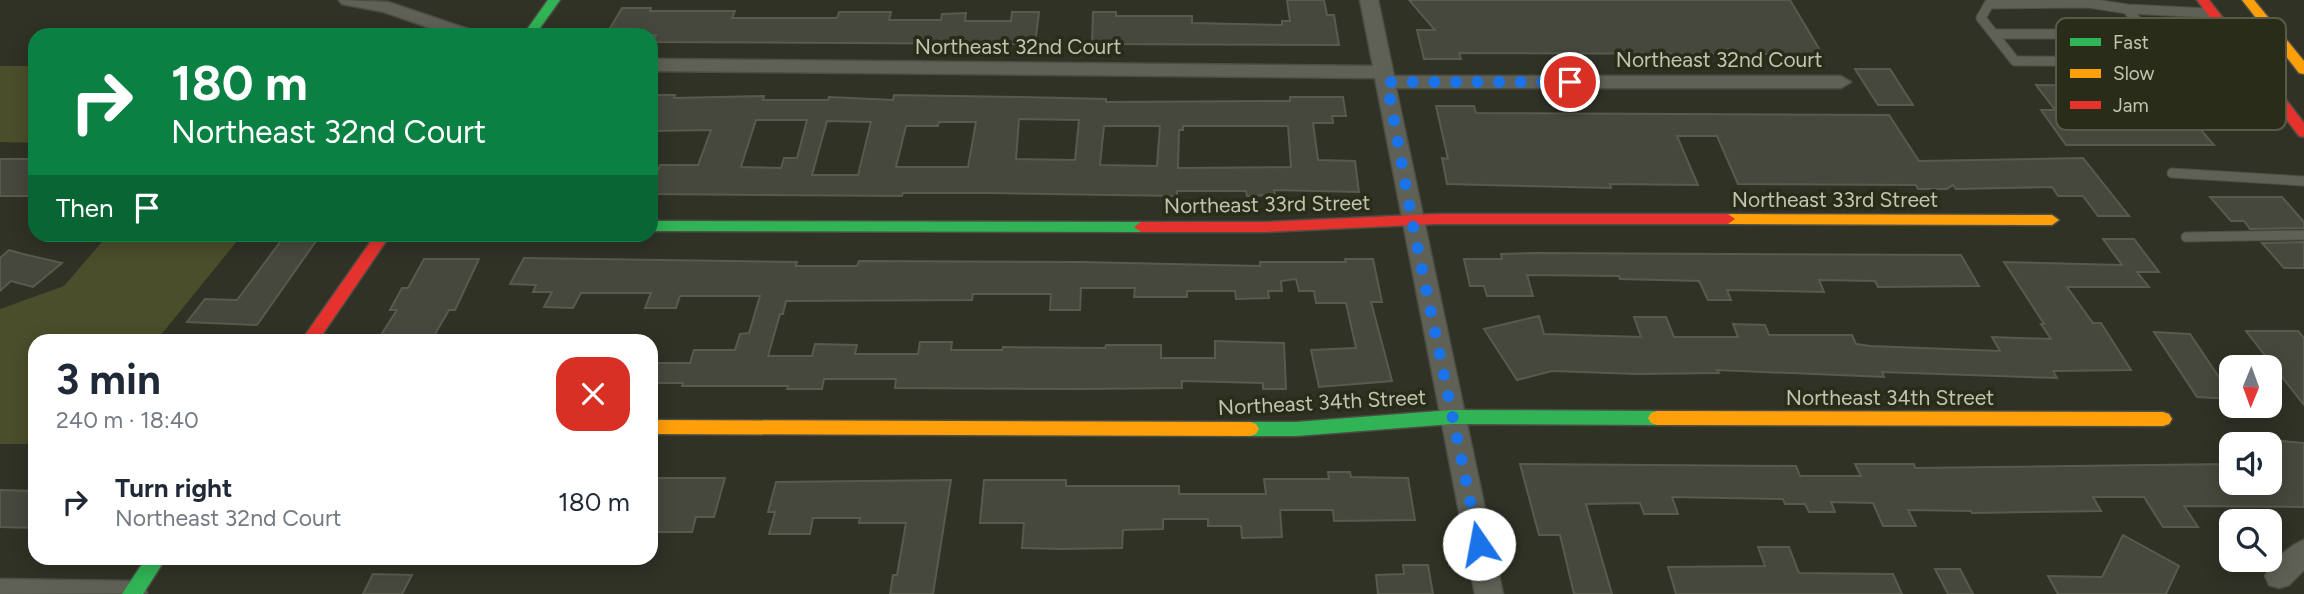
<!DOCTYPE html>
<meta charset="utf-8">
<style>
:root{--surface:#fff;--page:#f2f2f3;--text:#1f2937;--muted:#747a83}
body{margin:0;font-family:Figtree,sans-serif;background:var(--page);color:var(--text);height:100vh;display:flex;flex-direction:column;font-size:26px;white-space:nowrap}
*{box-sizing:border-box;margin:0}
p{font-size:23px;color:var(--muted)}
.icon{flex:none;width:38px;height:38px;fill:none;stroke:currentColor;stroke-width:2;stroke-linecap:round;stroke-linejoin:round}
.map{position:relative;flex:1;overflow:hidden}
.drawer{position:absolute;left:28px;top:334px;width:630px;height:231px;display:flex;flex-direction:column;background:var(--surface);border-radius:21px;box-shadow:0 4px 18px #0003}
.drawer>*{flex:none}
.guide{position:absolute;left:28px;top:28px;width:630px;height:214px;border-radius:21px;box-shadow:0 4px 18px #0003;background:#0b8043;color:#fff;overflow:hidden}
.needle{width:46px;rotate:181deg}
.controls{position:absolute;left:2219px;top:355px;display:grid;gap:14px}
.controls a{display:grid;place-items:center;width:63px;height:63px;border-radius:14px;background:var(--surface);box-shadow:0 4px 18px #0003;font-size:35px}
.pin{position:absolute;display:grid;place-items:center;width:60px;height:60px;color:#fff;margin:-30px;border:4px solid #fff;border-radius:50%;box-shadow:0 2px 7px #0007}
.me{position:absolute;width:77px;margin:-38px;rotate:348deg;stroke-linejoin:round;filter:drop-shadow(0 0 5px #0008)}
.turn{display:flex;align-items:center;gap:24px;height:147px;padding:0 28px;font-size:32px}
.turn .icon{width:91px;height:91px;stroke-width:2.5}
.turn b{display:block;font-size:49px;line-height:60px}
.then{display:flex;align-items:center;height:66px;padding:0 28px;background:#0003;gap:14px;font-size:26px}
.round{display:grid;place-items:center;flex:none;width:74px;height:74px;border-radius:21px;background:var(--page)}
.headline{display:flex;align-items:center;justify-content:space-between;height:119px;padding:0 28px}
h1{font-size:42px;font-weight:700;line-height:52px}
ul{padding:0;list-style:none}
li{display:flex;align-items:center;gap:21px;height:98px;padding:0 28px}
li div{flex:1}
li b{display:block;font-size:26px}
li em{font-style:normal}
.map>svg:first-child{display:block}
</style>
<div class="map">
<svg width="2304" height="594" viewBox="0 0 2304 594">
<rect width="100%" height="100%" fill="#313226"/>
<path fill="#4b4e2b" d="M0 66H35V143L0 142Z
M108 235H242L156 341H35V444H0V309L64 286Z"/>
<path fill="#47483d" stroke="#595a4e" stroke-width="2" fill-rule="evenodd" d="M1287 0H1324L1327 15H1334L1339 45 1092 44 1093 12H1116V16H1192V23L1282 25V21H1290Z
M1409 0H1790L1824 57H1794L1792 54 1459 53 1461 59H1424L1417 30H1435Z
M622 8H651L650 11H735L732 18H837L839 12H891L889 20H941L942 14 966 13 965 21H1011L1012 12H1039L1035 44 653 42 656 35H606Z
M1855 69H1890L1913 105H1878Z
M2120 79 2147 80 2163 86 2214 145H2066L2041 110H2055L2036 85 2126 86Z
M651 95H675L674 98 764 96 763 100H828L829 97 893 100 894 95 1021 97 1106 99V102L1290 101V97H1343L1346 116H1332L1333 123H1313L1318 160 1355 161 1359 192 1274 190 1275 195 1247 196 1246 191H1177V196L991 193H903L902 196 651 194V187L660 165H698L711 130 651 131ZM1019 119 1079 120 1075 160 1016 159ZM756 120H807L797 158H784L781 168 741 167ZM827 121 871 122 858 175H812ZM939 122H976L968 167H896L906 126H938ZM1104 126H1160L1157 166 1100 165ZM1183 126H1288L1291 167 1178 168 1179 130H1183Z
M1436 106H1474L1476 113 1889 115 1919 161 2083 158 2129 216H2098L2083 196H2058L2052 187 1956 189 1953 185 1947 189H1918L1916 185 1738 184 1717 136H1677L1698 185 1610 184 1611 188 1447 184 1442 158 1448 159Z
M0 159H35V196H0Z
M2210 197H2282L2304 222V228L2250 229 2244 221H2231Z
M286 234H321L257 325 187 322 205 299 237 300Z
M2103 239H2134L2159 272H2137L2149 287H2067L2093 323H2101L2131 370 2053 371 2057 378 1882 372 1884 377 1717 370 1719 373 1638 374 1552 371 1517 380 1484 329 1539 316 1544 334 1641 337 1634 317H1666L1674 337H1738L1733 324 1765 325 1769 335H1852L1856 344 1870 346 2000 351 1992 337 2051 339 2041 324H2044L2004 262 2122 265Z
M2304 242V268H2284L2262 243Z
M9 250 23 254 62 263 33 287 11 281 0 291V258Z
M1535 253 1961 255 1979 286 1878 287 1875 281 1819 280 1824 292 1727 290 1731 300H1708L1699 281 1620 279 1619 276 1527 275 1533 296H1487L1484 286H1470L1464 259H1502L1501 254Z
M524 258 797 262 796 266H857L859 261 1082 262 1260 266V262H1346L1345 259H1373L1382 302H1371L1392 381 1319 387 1311 350 1356 348 1346 303H1316L1314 291H1299L1296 279 1281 281 1282 291H1268L1269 298 1236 299 1235 291H1187V297H1134L1135 288H1081L1080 310H1050L1051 294H973L972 300 786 301 783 314H780L768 356H812L815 344 857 345 855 354H918L920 342H952L951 350H1002L1003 347 1105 348 1106 345H1161V358H1215V341L1284 343 1286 389H1263V383L1182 381V388L1081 389 895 388 896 379H824L822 389H787L788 386H682L683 383H651V363H690L694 350H735L740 334 749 333 760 296H680L676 308H645L651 293H581L573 308 544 307 552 292H533L536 285 510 284Z
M424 259H479L455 310H449L431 341H377L397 310H390L402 288H408Z
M2246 331H2298L2304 338V405Z
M2154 332 2190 334 2231 395V399L2197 397Z
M2270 440 2304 443V507L2184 506 2198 527H2163L2144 497H2093L2101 511 1972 513 1971 511 1908 510 1916 526H1883L1873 503 1831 502 1835 512H1809L1805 504H1785L1783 499 1672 497 1678 514H1644L1640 503 1586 504 1612 594H1574L1560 535H1539L1520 464 1796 466 1800 476H1861L1855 464H1914L1915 468 2231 464V483H2270Z
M1328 472H1350L1351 477 1408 478 1415 520 1334 521 1333 510H1280L1282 537 1242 538 1241 526H1208V519H1163V529L1123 530 1122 548 1062 549 1022 548 1024 523H980L984 480H1066V486H1179V494H1266L1264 479H1329Z
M651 478H725L714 517H696L692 532H651Z
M951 480 933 594H890L893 575H897L906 523H859L860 518H813L810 534H769L775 512H768L776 482Z
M0 490 35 491V528L0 527Z
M2123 535 2179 566 2166 594H2058L2048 576 2102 577Z
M1758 547H1789L1799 573 1893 574 1902 594H1676L1668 567 1765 566Z
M1403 565H1428L1433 594H1378L1376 575 1404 574Z
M1935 569H1960L1973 594H1948Z
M373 574 412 575 402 594H363Z"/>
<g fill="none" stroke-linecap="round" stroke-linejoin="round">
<defs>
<path id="lane" d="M2127 9 2171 62
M2210 13 2127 9 2089 3 1989 4 1981 18 2015 61 2171 62 2212 106
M1994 34H2148
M2172 173 2304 181
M2186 237 2304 235"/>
<path id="street" d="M339 0 388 2 474 31 477 35H450L384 12 342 4Z
M1360 0H1378L1394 76H1841L1851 82 1841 88H1396L1503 594H1475L1375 78 651 71V59L1373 66Z
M2304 540V570L2289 585 2279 588 2269 585 2265 576C2272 561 2289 546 2304 540Z
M0 579 133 581 143 584 147 593 0 594Z"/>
<path id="fast" d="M548 0H560L535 35H523Z
M651 221 1141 222 1148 227 1141 232 651 231Z
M1452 410 1657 411 1663 413 1666 418 1663 423 1657 425 1452 424 1296 436H1250L1244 434 1241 429 1244 424 1250 422H1296Z
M146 558H166L143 594H122Z"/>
<path id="slow" d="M2242 0H2254L2304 61V74L2299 73Z
M1728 214 2052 215 2059 220 2052 225 1728 224 1721 219Z
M1657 411 2163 412 2169 414 2172 419 2169 424 2163 426 1657 425 1651 423 1648 418 1651 413Z
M651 420 1250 422 1256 424 1259 429 1256 434 1250 436 651 434Z"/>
<path id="jam" d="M2197 0H2209L2304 123V137L2299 136Z
M1436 214H1728L1735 219 1728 224H1436L1266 232H1141L1134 227 1141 222H1266Z
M376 234H391L318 341H301Z"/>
</defs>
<use href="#lane" stroke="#4c4d44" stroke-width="11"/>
<use href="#street" stroke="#4c4d44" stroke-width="3"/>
<use href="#fast" stroke="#4c4d44" stroke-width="3"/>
<use href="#slow" stroke="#4c4d44" stroke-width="3"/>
<use href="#jam" stroke="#4c4d44" stroke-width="3"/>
<use href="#lane" stroke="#606156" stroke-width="9"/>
<use href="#street" fill="#606156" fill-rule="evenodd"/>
<use href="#fast" fill="#30b455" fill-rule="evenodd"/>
<use href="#slow" fill="#ff9f0a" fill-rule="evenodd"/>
<use href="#jam" fill="#e5322d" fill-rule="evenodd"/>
</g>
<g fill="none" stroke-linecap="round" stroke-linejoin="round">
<path stroke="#1a73e8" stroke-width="12" stroke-dasharray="0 21.6" d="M1479 544 1412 221 1387 82H1570"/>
</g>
<g text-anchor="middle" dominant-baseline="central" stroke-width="7" stroke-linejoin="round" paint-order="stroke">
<g font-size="21" fill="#c2c4af" stroke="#2a2c1a">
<text x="1018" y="46">Northeast 32nd Court</text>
<text x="1719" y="59">Northeast 32nd Court</text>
<text x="1835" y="199">Northeast 33rd Street</text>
<text transform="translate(1267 204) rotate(-1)">Northeast 33rd Street</text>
<text x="1890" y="397">Northeast 34th Street</text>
<text transform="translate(1322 402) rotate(-3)">Northeast 34th Street</text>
</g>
</g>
<rect x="2056" y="18" width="230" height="112" rx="10" fill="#2a2c1a" stroke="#585a47" stroke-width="2"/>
<rect x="2070" y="38" width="31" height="8" fill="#30b455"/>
<rect x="2070" y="69" width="31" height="9" fill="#ff9f0a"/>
<rect x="2070" y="101" width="31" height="8" fill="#e5322d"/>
<g font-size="19" fill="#c2c4af">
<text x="2113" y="49">Fast</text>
<text x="2113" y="80">Slow</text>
<text x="2113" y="112">Jam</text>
</g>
</svg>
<div class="controls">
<a><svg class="needle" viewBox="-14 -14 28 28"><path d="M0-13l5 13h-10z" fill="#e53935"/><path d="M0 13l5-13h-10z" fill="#747a83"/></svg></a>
<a><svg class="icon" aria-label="sound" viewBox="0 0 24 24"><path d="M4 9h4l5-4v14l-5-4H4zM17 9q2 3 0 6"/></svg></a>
<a><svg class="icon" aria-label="search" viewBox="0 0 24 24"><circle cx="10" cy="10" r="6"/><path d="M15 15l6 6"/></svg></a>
</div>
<div class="pin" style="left:1570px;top:82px;background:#d93025"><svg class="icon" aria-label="arrive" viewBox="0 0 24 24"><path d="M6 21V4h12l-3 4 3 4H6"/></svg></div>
<svg class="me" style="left:1479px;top:544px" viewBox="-20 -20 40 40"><circle r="19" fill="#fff"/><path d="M0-13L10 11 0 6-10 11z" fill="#1a73e8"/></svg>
<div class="guide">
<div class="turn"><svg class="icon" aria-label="right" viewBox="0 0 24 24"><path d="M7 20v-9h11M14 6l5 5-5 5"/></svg><div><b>180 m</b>Northeast 32nd Court</div></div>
<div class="then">Then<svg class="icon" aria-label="arrive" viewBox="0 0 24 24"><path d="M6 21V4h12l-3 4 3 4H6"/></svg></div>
</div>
<section class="drawer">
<div class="headline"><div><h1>3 min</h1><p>240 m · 18:40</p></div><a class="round" style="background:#d93025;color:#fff"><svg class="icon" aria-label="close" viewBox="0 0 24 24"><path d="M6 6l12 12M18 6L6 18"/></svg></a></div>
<ul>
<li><svg class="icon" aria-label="right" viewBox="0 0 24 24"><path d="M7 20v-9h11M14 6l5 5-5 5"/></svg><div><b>Turn right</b><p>Northeast 32nd Court</p></div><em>180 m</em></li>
</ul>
</section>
</div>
